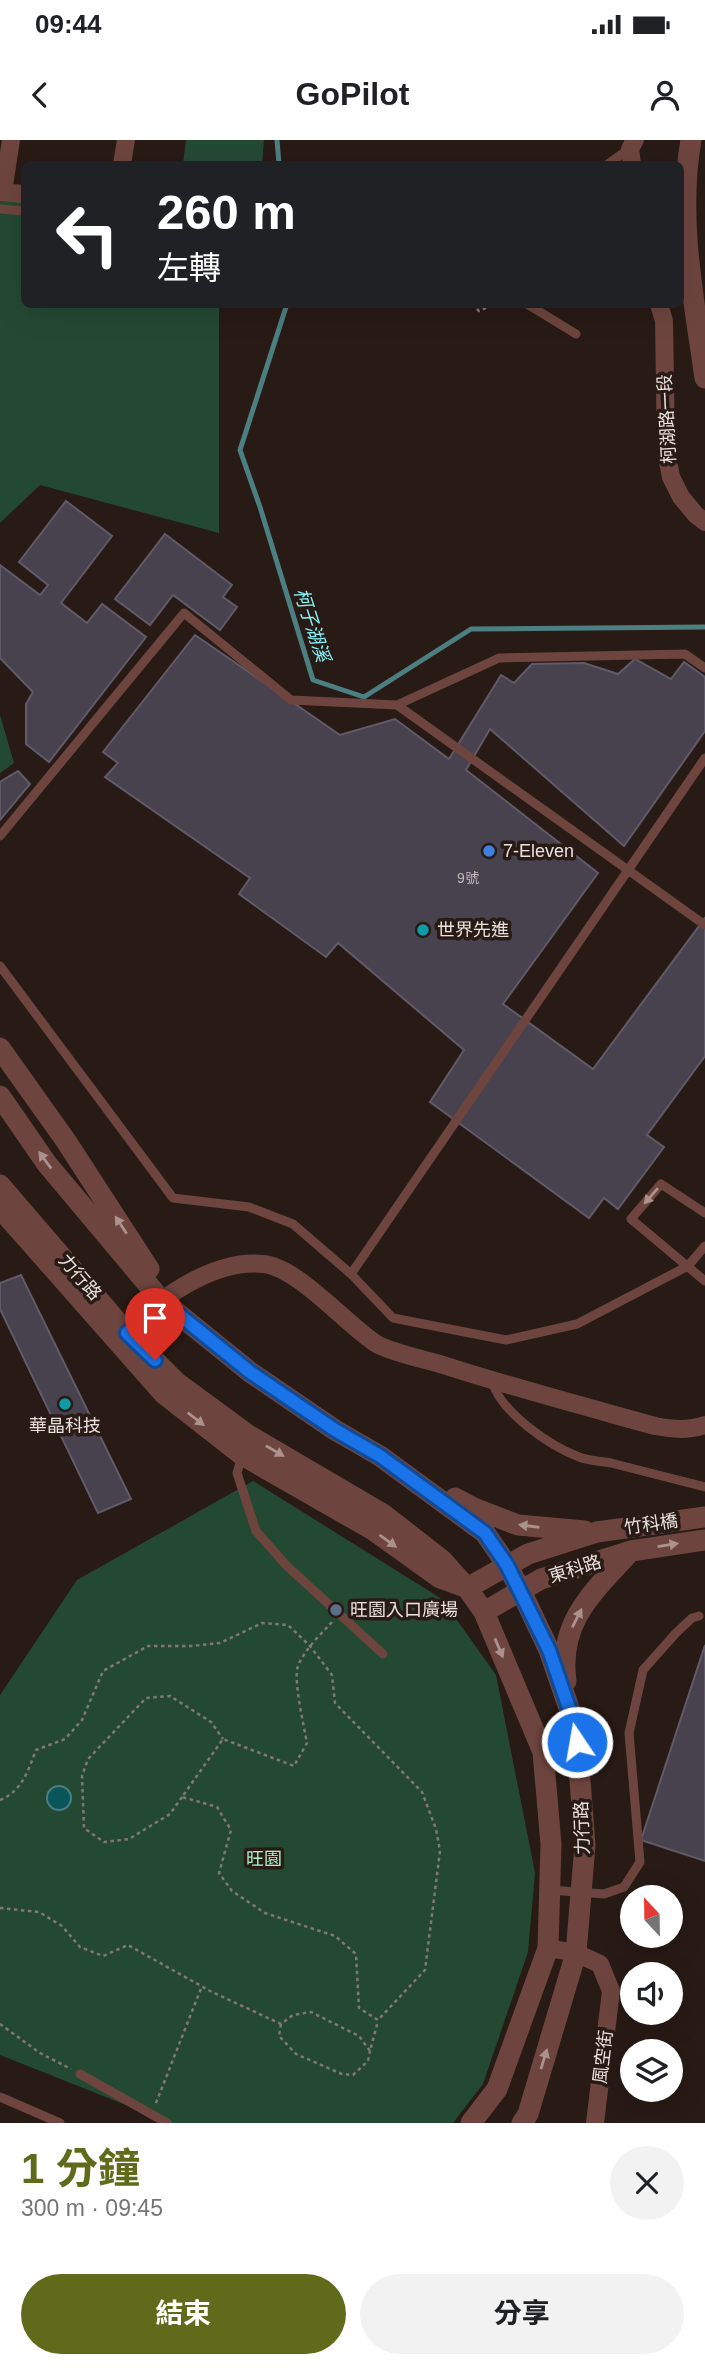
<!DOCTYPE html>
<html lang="zh-TW">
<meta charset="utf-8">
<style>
:root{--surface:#fff;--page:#f2f2f2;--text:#202124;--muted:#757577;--accent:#5f6b1a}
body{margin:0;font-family:Arial,"Noto Sans TC",sans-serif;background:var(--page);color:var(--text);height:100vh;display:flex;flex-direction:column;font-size:26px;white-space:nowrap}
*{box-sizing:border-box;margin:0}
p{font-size:23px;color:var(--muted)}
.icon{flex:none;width:38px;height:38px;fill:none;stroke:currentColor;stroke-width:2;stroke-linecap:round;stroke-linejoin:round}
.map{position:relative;height:1983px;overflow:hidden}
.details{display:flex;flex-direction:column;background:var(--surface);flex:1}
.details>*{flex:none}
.top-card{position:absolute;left:21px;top:21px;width:663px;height:147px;border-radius:10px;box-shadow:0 7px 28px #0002;background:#202124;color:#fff;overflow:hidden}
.needle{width:46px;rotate:338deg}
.buttons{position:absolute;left:620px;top:1745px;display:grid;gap:14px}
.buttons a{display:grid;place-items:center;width:63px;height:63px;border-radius:50%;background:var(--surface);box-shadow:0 7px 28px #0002;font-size:35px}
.pin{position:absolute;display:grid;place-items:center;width:60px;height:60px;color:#fff;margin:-72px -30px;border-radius:50% 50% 50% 0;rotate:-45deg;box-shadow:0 0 7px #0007}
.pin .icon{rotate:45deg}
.me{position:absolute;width:77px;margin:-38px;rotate:348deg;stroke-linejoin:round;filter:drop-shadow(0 0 5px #0008)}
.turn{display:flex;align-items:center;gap:24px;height:147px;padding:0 21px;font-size:32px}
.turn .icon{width:91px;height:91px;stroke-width:2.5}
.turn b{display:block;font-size:49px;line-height:60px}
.round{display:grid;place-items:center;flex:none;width:74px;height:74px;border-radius:37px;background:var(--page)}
.headline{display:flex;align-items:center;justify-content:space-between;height:119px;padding:0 21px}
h1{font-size:42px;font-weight:700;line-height:52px;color:var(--accent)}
.cta{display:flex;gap:14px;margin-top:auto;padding:14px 21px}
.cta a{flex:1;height:80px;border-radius:42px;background:var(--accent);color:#fff;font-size:28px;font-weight:700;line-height:80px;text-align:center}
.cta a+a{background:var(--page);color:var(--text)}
.status{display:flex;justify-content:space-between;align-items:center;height:49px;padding:0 35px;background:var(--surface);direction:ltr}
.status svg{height:19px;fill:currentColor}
header{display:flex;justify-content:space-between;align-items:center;height:91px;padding:0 21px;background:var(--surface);font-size:32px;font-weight:700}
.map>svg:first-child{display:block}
</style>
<div class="status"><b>09:44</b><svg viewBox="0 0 49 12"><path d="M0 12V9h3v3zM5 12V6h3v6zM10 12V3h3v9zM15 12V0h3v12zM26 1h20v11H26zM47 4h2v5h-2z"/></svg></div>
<header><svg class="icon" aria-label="back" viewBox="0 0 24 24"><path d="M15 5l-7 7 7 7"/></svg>GoPilot<svg class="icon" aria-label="person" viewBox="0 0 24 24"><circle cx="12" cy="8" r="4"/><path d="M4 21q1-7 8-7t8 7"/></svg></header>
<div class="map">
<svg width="705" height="1983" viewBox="0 0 705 1983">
<rect width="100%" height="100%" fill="#281a15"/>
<path fill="#244933" d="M186 0H264L262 24H183Z
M0 55 24 57V164L219 165V393L40 345 0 383Z
M0 575 14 623 0 633Z
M253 1341 442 1459 496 1535 535 1733 528 1812 483 1944 453 1983H171L0 1915V1555L77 1440Z"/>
<path fill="#08565a" stroke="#4c7f81" stroke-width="2" d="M47 1658a12 12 0 1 1 24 0a12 12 0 1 1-24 0Z"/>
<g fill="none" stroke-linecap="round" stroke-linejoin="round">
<path stroke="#4c7f81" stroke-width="5" d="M277 0 279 24
M287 164 240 310 260 367 313 540 364 557 471 489 705 487"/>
</g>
<path fill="#48414e" stroke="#615a68" stroke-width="2" d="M66 361 112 396 61 463 87 483 102 464 146 497 49 622 26 604V564L33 552 0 518V425L40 455 48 445 19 422Z
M165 394 232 445 223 457 237 467 220 490 173 455 150 485 115 459Z
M195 495 340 595 395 579 449 619 501 535 514 543 532 524 584 523 618 534 635 519 671 539 684 522 705 537V591L624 706 490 589 466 630 598 733 503 864 593 929 705 778V916L647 995 664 1007 618 1069 604 1058 589 1078 430 962 464 910 338 803 326 817 239 754 250 738 105 637 118 623 103 612Z
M18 631 30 644 0 680V642Z
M21 1135 131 1359 98 1373 0 1169V1143Z
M705 1505V1721L641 1700Z"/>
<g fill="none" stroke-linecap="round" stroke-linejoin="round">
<path stroke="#837772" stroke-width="2.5" stroke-dasharray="3.5 3.5" stroke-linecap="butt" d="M472 164 479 171 495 164
M182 1657 170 1674 129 1699 104 1702 84 1688 82 1636 88 1619 146 1558 170 1556 211 1582 223 1599
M0 1660C22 1651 28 1631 36 1610L65 1599 82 1580 103 1531 148 1506H191L220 1503 262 1483 288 1485 310 1506 332 1535 335 1563 422 1652 436 1689 440 1711 425 1830 378 1880 359 1868 356 1814 335 1796 265 1773 232 1751 219 1733 231 1690 217 1667 182 1657 223 1599 294 1626 307 1603C304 1586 293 1540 298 1526 305 1509 320 1495 332 1482
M0 1768 39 1772 62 1786 80 1807 103 1816 128 1805 212 1852 281 1884 293 1875 311 1872 359 1896 370 1911 378 1881
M0 1884 40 1913 71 1929
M281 1884 279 1896 296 1914 342 1934 353 1935 368 1921 370 1911
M156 1963 202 1846"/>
<path stroke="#6d453e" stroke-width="9" d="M608 24 629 9
M0 69 24 71
M527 164 576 194
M397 565 705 785
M0 696 184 473 291 560 397 565 499 518 685 514 705 528
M0 826 173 1058 249 1067 293 1084 351 1134 393 1178 506 1200 577 1184 688 1126 705 1106
M705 1073 661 1044 631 1079 705 1141
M351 1134 705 618
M492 1241C500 1272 550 1306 579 1317 589 1321 600 1321 611 1323 642 1331 674 1339 705 1347
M242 1316 237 1333 256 1391 286 1425 383 1514
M550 1750 604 1754 624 1747 640 1722 629 1593 643 1530 676 1493 692 1478 699 1476
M80 1934 167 1983
M0 1957 60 1983"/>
<path stroke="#6d453e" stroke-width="18" d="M122 24 126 0
M632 24 630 9 635 0
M0 52 24 54
M3 52 11 0
M659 164 664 181 666 311 671 337 681 357 696 375 705 382
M120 1202C150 1162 213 1118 264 1124 298 1128 345 1183 375 1203 389 1212 423 1219 440 1224 511 1247 583 1266 655 1286 672 1289 687 1291 705 1285
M548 1808 576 1813 600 1824 611 1851 595 1983"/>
<path stroke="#6d453e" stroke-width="21" d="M691 0C677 78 694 160 705 238
M0 908 66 1001 149 1129
M0 956 47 1024 161 1160 250 1232 335 1290 380 1316 485 1393 507 1425 521 1451 549 1510 569 1568 577 1602 585 1705 576 1813 528 1974 522 1983
M0 1045 127 1193 176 1242 248 1295 383 1374 442 1420 467 1448 484 1472 543 1612 551 1704 548 1808 497 1949 471 1983
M0 1068 164 1254 242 1315 373 1390 440 1438 462 1446
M455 1358 474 1368 518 1385 585 1391
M467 1448 528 1414 597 1392 705 1377
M484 1472 541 1439 631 1411 705 1400
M566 1541C558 1482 593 1452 629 1413"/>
</g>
<defs><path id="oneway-solid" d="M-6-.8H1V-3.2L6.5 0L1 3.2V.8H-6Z" transform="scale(1.75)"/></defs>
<g fill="#ac928d">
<use href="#oneway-solid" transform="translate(45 1020) rotate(-126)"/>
<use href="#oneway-solid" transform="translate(651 1056) rotate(131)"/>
<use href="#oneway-solid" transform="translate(121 1085) rotate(-123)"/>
<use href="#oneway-solid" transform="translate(196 1279) rotate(38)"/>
<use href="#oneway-solid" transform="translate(275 1311) rotate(30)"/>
<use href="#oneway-solid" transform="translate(529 1386) rotate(-172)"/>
<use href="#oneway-solid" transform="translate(388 1401) rotate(36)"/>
<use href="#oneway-solid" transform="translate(668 1405) rotate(-9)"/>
<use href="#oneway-solid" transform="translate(577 1478) rotate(-63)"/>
<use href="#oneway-solid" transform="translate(499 1508) rotate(67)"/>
<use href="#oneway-solid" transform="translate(544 1919) rotate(-73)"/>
</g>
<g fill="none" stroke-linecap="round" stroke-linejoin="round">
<defs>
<path id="route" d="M155 1220 127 1193 161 1160 250 1232 335 1290 380 1316 485 1393 507 1425 549 1510 569 1568 577 1602"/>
</defs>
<use href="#route" stroke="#114b97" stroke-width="18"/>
<use href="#route" stroke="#1a73e8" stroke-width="12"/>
</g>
<circle fill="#3f7fe0" stroke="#281a15" stroke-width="2.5" cx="489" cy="711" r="7"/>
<g fill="#0f9aa8" stroke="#281a15" stroke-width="2.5">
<circle cx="423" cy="790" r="7"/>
<circle cx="65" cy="1264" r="7"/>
</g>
<circle fill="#5c6f8a" stroke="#281a15" stroke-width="2.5" cx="336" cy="1470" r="7"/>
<g text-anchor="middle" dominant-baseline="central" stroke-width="7" stroke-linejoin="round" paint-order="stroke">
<g font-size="14" fill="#c2b8b8">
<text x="468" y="738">9號</text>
</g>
<g font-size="18" fill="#eae0dc" stroke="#281a15">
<text transform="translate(667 279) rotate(-93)">柯湖路一段</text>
<text transform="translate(80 1137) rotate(49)">力行路</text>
<text transform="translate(651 1384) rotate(-8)">竹科橋</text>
<text transform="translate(575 1429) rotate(-17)">東科路</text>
<text transform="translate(582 1688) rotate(-92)">力行路</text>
<text transform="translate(603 1917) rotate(-83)">風空街</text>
</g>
<g font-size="18" fill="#eae0dc" stroke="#281a15" text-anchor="start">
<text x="503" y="711">7-Eleven</text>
<text x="437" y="790">世界先進</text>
<text x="65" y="1286" text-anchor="middle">華晶科技</text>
<text x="350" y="1470">旺園入口廣場</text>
</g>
<g font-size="18" fill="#a8f3c4" stroke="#281a15">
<text x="264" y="1719">旺園</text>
</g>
<g font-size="19" font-style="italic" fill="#89f2f7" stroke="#281a15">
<text transform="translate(312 485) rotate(72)">柯子湖溪</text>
</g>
</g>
</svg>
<div class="buttons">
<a><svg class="needle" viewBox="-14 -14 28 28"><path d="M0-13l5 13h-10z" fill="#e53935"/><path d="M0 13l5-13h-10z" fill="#757577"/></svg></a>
<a><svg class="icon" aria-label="sound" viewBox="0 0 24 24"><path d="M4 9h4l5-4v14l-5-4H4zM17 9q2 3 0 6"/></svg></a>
<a><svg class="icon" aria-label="layers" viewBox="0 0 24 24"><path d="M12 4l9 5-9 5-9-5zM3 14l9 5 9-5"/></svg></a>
</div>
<div class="pin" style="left:155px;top:1220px;background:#d93025"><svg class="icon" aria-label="arrive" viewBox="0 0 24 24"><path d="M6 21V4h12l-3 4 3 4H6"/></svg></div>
<svg class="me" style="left:577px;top:1602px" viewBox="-20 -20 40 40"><circle r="17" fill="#1a73e8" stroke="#fff" stroke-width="3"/><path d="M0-11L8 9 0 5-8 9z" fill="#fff"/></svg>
<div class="top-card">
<div class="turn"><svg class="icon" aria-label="left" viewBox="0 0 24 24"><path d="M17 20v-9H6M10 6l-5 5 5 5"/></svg><div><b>260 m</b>左轉</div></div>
</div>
</div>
<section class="details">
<div class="headline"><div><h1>1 分鐘</h1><p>300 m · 09:45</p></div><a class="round"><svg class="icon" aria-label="close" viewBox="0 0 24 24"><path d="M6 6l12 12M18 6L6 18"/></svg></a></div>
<div class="cta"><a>結束</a><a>分享</a></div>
</section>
